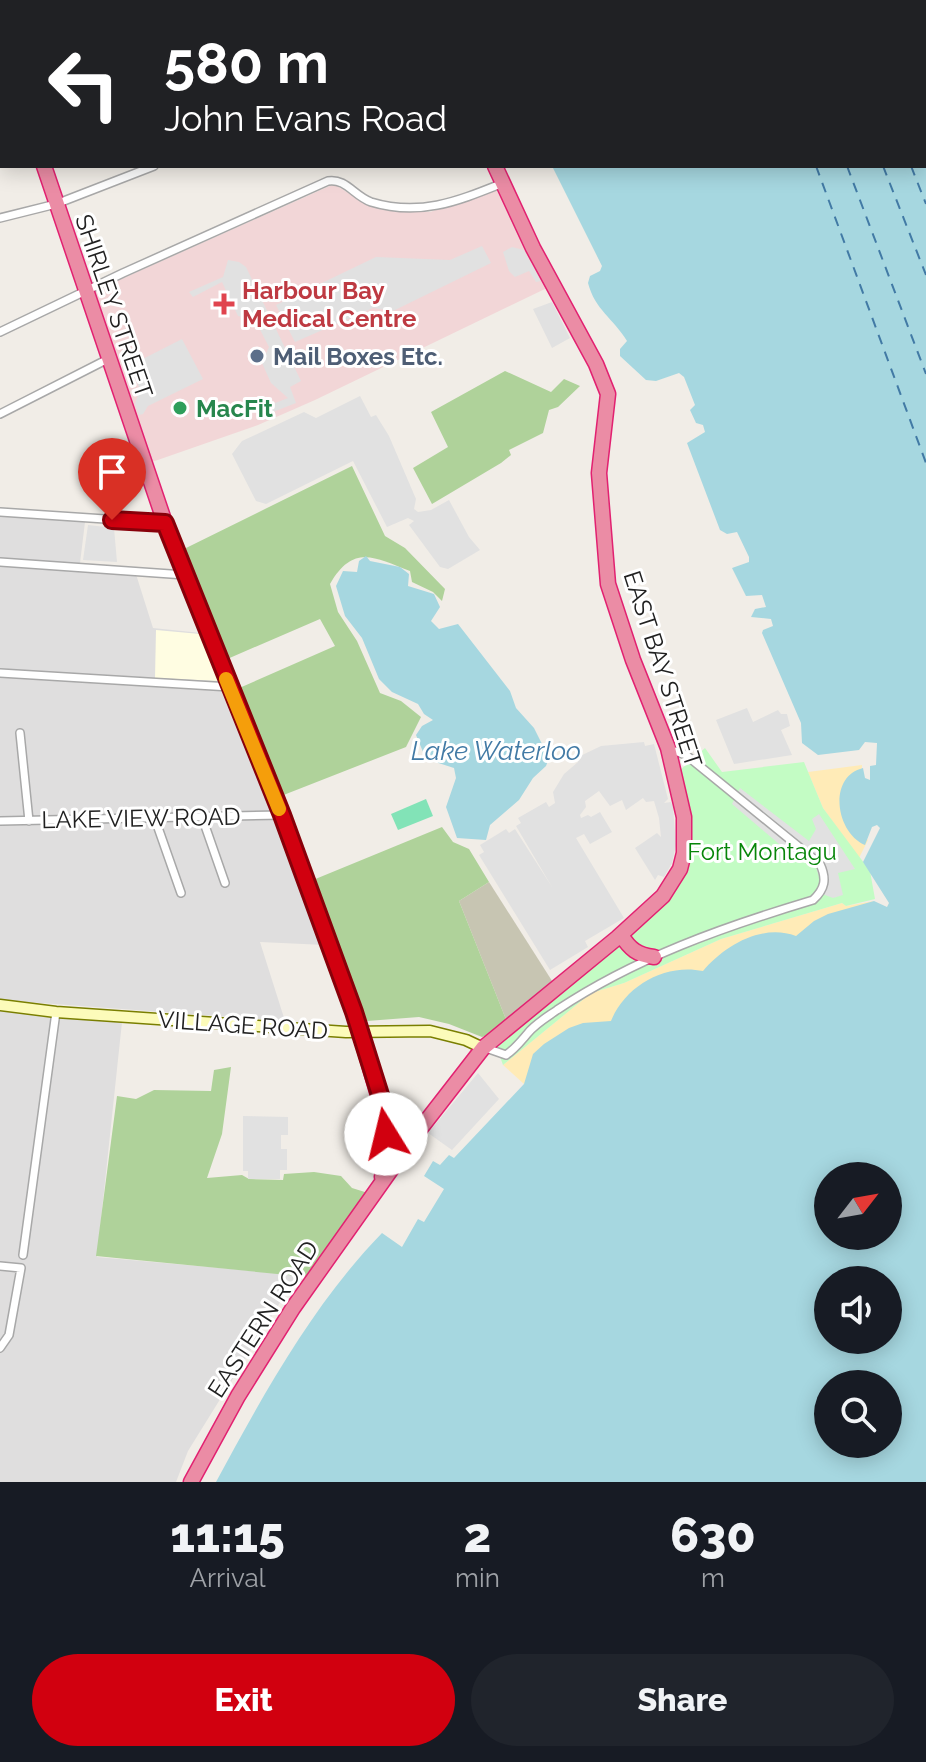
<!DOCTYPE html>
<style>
:root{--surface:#171b24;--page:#20242c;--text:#f1f3f6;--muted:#9ea1a6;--accent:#d1000f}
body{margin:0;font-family:Raleway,sans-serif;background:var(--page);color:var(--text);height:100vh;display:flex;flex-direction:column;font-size:30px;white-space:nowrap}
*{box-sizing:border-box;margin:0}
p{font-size:26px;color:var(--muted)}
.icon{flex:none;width:44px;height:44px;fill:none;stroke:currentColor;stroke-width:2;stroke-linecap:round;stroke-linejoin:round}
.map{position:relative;height:1482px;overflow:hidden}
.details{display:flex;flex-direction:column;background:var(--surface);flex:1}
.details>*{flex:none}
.top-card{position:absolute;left:0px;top:0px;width:926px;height:168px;box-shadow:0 4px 20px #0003;background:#202124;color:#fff;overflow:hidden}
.needle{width:52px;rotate:59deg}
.tools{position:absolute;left:814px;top:1162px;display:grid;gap:16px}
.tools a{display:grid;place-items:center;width:88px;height:88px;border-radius:50%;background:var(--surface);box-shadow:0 4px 20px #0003;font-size:40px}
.pin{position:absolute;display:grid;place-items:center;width:68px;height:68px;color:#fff;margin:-82px -34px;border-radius:50% 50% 50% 0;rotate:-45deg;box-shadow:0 0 8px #0007}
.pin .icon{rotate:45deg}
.me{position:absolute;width:88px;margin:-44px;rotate:351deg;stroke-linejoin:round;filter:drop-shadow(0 0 6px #0008)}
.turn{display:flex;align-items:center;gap:28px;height:168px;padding:0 32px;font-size:36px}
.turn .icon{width:104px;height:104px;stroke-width:2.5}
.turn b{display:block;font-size:56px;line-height:68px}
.eta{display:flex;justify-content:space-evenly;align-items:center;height:136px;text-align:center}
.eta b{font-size:48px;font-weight:800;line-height:56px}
.primary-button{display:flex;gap:16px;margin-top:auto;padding:16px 32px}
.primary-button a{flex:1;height:92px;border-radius:48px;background:var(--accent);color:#fff;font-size:32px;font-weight:800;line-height:92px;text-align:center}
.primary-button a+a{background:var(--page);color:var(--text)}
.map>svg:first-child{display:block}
</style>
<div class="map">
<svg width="926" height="1482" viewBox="0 0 926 1482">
<rect width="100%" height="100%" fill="#f1ede7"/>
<path fill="#dfdede" d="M0 513 85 522 80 563 134 568 153 628 201 633 275 807 325 945 260 942 285 1021 0 1000Z
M0 1011 122 1022 97 1257 297 1275 188 1451 176 1482H0Z"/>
<path fill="#f2d6d7" d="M334 184 369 206 430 212 499 188 547 288 315 400 258 425 152 462 90 293Z"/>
<path fill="#fffde2" d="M156 630 200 634 220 681 155 678Z"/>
<path fill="#c7c5b2" d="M489 882 554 984 507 1022 459 901Z"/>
<path fill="#afd29a" d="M505 371 551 392 564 379 580 386 558 407 549 410 543 433 509 450 511 455 501 463 432 504 413 468 448 447 431 412Z
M352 466 385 536 405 548 445 589 442 601 433 592 412 582 410 571C374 557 353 544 330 584L338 612 357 641 380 693 401 701 421 717 406 747 281 796 237 689 335 646 320 619 225 660 184 549Z
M442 827 453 842 469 849 489 882 459 901 507 1022 493 1033 482 1037 449 1024 419 1017 367 1021 313 880Z
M231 1067 222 1134 207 1178 242 1175 249 1179 283 1180 284 1174 314 1172 341 1176 352 1188 368 1193 308 1277 96 1256 117 1096 136 1099 154 1090 211 1091 214 1070Z"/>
<path fill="#ffebb7" d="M862 765 857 832 868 840 859 858 823 808 808 772Z
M874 901 813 931 796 936 795 941 710 970 616 1019 524 1084 503 1065 591 993 624 983 721 939 842 903 846 906Z"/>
<path fill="#c3fcc4" d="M705 748 722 772 804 762 823 808 870 871 875 899 846 906 842 903 721 939 624 983 591 993 503 1065 495 1043 629 935 689 860 692 824 678 772Z"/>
<path fill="#82e3b7" d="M426 799 433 816 398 830 391 814Z"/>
<path fill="#e1e1e1" d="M482 246 491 263 393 311 373 308 295 342 276 305 376 257 450 260Z
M512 247 524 250 541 281 536 282 529 271 515 277 509 271 503 252Z
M228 260 239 262 246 267 301 381 290 387 296 403 260 417 257 410 288 398 271 383 262 363 269 347 255 320 238 316 222 282 193 297 189 292 223 277Z
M552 302 570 338 552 348 533 309Z
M182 339 203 379 148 406 143 414 139 415 135 404 140 389 129 366Z
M360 396 371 417 376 415 389 436 416 499 414 509 418 512 431 510 449 500 469 537 480 550 448 569 440 567 409 525 414 521 408 518 387 527 353 461 266 504 256 501 232 454 242 441 304 412 316 418Z
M88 525 114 528 117 562 83 560Z
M747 708 753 722 778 710 781 714H787L790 726 781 730 792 755 734 764 716 720Z
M644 742 645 746 654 744 668 799 664 803 671 802 673 807 676 845 672 863 664 877 658 875 655 880 635 848 657 833 661 837 659 818 654 801 646 802 643 798 626 810 622 800 610 806 599 791 585 801 586 807 580 815 581 818 588 815 591 817 600 812 612 832 590 844 584 834 576 838 624 918 585 941 588 947 550 970 479 855 484 852 480 845 506 829 509 833 515 829 552 887 516 826 521 823 518 818 546 802 549 807 555 803 553 792 564 774 578 762 576 758 601 746Z
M740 788 809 841 816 829 812 819 819 814 855 869 838 873 843 895 833 898 817 892 820 880 815 864 806 857 799 861 732 804Z
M478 1073 499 1099 452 1150 428 1133Z
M243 1116 288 1117V1135H281V1149H287V1170H280V1179H248V1171H243Z"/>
<path fill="#a6d7e0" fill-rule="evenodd" d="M439 0H926V1482H216C263 1395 313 1304 382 1233L402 1247 418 1219 424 1222 444 1189 424 1176 433 1161 440 1165 449 1155 454 1158 524 1084 533 1054 544 1044 569 1028 583 1023 611 1021C625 986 665 963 703 971 724 946 762 923 796 936L814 921 828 914 874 901 887 907 889 903 863 862 880 828 877 825 872 827 865 845C836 833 827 777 863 768L865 778 870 780V766L876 765 877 743 865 742 859 750 818 755 802 743 801 723 762 633 763 630 773 626 771 619 751 617 755 609 766 607 762 595 746 596 732 568 749 562V557L737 532 727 534 720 530 687 443 705 432 703 425 696 423 690 410 695 405 684 377 679 373 656 381 646 380 620 356V349L627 341C613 318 595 310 588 283L590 276 600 271 602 266 552 166H924V2H436ZM828 1176H888V1236H828ZM828 1280H888V1340H828ZM828 1384H888V1444H828Z
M366 556 370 561 400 567 409 574 408 586 434 594 440 607 431 621 439 629 458 624 510 691 516 708 534 728 549 758 546 766 533 778 519 800 490 825 486 840 457 838 446 807 456 778 454 768 426 759 416 735 422 726 433 720 424 714 418 704 392 692 379 679 362 638 345 616 336 586 343 571 357 572 359 561Z"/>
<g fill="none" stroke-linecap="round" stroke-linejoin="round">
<path stroke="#427aa5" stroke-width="2" stroke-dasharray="10 8" stroke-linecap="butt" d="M754 0 755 2
M783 0 784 2
M817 0 818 2
M846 0 847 2
M876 0 877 2
M924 115 926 120
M816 166 926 463
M847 166 926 374
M883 166 926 275
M911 166 926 204"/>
<defs>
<path id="street" d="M96 2 100 0
M239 2 245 0
M0 218 56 204 154 166
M0 332 123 273 328 181C346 178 354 196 371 202 420 217 458 201 503 183
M0 414 108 359
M0 512 165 523
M0 562 185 575
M0 673 230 687
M20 733 29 821
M202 817 225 883
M155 819 181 893
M0 821 282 815
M486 1048 506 1055C515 1049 521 1041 528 1033 535 1024 547 1017 557 1010 635 958 723 927 813 900 825 889 827 879 820 864L686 755 669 749
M23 1255 56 1012
M0 1266 21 1268 9 1335 0 1348"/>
<path id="secondary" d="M0 49 2 48
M0 1005 56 1012 346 1032 430 1031 466 1040 483 1048"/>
<path id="highway" d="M397 0 398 2
M0 21 2 27
M44 166 165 523 282 815 354 1012 384 1116 386 1155 382 1177
M621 935C630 949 637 955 654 957
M383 1101 396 1119 417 1133
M191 1482 238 1396 293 1308 417 1133 483 1048 617 938 663 896 680 869 684 853V817L668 748 633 660 608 584 599 473 608 394 596 364 533 248 495 166"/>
</defs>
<use href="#street" stroke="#a8a8a8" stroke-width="10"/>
<use href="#secondary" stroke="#7a7f01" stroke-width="13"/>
<use href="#highway" stroke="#e22171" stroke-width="17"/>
<use href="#street" stroke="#fff" stroke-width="7"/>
<use href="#secondary" stroke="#fcfbba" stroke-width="10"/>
<use href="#highway" stroke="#eb8ca5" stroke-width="14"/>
</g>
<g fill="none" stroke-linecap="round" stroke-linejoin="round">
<defs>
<path id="route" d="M112 520 165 523 282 815 354 1012 381 1098 386 1134"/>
</defs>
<use href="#route" stroke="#88000a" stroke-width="20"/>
<use href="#route" stroke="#d1000f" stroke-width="14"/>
<path stroke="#f59e0b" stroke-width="14" d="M226 679 279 809"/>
</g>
<path fill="#e0444e" stroke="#fff" stroke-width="3" d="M220 292h8v8h8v8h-8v8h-8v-8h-8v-8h8z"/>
<circle fill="#5c6f8a" stroke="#fff" stroke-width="3" cx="257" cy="356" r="8"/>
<circle fill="#2e9e5b" stroke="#fff" stroke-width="3" cx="180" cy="408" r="8"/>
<g text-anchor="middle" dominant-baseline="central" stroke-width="6" stroke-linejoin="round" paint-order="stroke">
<g font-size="24" font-weight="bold" fill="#be3a42" stroke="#fff" text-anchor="start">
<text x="242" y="290">Harbour Bay<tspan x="242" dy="28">Medical Centre</tspan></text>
</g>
<g font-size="24" fill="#212121" stroke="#fff">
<text transform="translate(114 306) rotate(71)">SHIRLEY STREET</text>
<text transform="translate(663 669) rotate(72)">EAST BAY STREET</text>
<text transform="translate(141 818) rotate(-1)">LAKE VIEW ROAD</text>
<text transform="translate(243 1025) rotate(4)">VILLAGE ROAD</text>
<text transform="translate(263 1319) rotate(-57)">EASTERN ROAD</text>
</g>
<g font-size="24" font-weight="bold" fill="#4e5e75" stroke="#fff" text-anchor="start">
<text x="273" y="356">Mail Boxes Etc.</text>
</g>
<g font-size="24" font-weight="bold" fill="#27864d" stroke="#fff" text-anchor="start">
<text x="196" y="408">MacFit</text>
</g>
<g font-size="24" fill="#078609" stroke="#fff">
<text x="762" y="851">Fort Montagu</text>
</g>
<g font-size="26" font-style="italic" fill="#427aa5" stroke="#fff">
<text x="496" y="751">Lake Waterloo</text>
</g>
</g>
</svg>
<div class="tools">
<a><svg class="needle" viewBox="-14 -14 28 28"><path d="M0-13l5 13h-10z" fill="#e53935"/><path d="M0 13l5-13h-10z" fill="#9ea1a6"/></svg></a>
<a><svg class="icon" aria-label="sound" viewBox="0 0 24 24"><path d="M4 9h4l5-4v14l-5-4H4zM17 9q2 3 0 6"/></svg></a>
<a><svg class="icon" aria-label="search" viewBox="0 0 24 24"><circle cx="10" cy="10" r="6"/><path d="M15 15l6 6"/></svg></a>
</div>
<div class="pin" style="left:112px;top:520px;background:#d93025"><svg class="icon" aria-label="arrive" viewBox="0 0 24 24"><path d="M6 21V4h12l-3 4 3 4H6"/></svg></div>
<svg class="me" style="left:386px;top:1134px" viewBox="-20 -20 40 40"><circle r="19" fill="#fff"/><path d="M0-13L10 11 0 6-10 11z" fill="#d1000f"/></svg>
<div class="top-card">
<div class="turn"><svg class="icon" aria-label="left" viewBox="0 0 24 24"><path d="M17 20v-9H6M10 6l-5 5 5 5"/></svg><div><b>580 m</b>John Evans Road</div></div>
</div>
</div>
<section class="details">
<div class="eta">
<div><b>11:15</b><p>Arrival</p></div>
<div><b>2</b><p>min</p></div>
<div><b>630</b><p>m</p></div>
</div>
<div class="primary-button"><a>Exit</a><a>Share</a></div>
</section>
